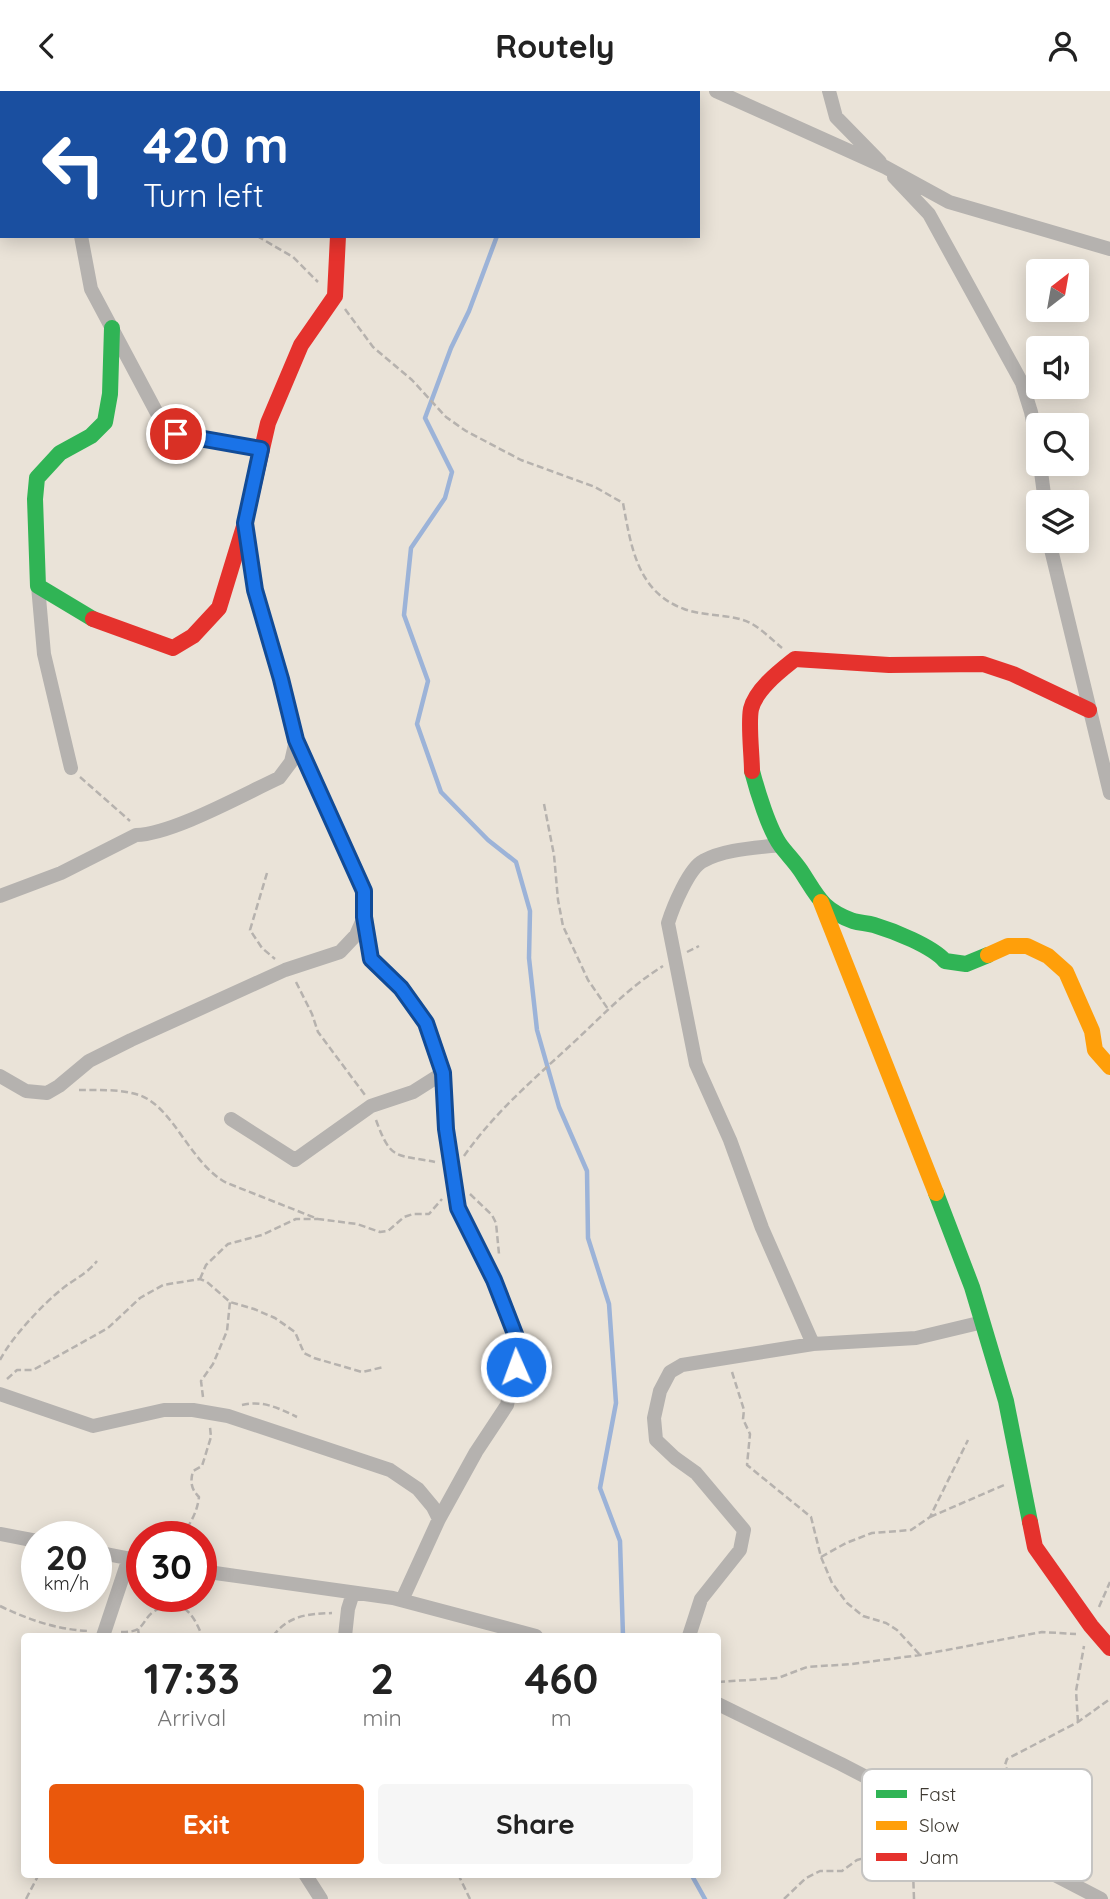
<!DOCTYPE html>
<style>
:root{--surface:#fff;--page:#f6f6f6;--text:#222;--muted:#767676;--accent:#ea580c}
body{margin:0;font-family:Quicksand,sans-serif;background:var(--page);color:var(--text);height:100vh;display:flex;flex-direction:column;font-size:26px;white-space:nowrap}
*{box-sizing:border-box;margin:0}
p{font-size:23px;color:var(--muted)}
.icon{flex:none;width:38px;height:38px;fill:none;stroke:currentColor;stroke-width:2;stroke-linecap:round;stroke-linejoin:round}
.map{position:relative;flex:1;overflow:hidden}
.sheet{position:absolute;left:21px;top:1542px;width:700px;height:245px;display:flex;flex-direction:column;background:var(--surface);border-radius:7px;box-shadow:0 4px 18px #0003}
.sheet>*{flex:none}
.guide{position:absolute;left:0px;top:0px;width:700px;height:147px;box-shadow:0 4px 18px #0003;background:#1a4fa0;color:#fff;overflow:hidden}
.needle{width:46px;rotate:31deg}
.fabs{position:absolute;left:1026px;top:168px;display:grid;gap:14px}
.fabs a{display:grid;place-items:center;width:63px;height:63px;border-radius:7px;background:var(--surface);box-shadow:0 4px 18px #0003;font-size:35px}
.speed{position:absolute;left:21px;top:1430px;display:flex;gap:14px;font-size:35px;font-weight:700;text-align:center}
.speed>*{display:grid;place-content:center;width:91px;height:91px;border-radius:50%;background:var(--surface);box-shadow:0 4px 18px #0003;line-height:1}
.speed small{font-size:18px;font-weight:400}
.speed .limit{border:10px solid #d22;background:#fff;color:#111}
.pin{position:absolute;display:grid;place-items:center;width:60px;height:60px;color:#fff;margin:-30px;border:4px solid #fff;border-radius:50%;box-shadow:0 2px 7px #0007}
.me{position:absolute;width:77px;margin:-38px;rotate:358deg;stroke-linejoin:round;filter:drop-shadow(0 0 5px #0008)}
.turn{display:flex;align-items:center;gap:24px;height:147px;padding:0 28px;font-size:32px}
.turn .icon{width:91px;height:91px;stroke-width:2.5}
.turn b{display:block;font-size:49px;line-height:60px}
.eta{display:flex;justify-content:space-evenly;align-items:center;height:119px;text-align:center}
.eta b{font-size:42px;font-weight:700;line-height:49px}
.cta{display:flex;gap:14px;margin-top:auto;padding:14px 28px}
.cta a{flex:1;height:80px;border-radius:7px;background:var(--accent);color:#fff;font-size:28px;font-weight:700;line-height:80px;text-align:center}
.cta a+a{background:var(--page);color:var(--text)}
header{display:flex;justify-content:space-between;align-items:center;height:91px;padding:0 28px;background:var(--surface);font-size:32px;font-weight:700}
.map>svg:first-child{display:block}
</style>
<header><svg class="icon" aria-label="back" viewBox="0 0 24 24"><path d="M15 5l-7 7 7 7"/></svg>Routely<svg class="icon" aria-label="person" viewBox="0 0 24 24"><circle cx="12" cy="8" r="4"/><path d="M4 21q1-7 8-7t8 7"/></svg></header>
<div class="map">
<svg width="1110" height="1808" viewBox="0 0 1110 1808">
<rect width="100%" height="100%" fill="#eae3d8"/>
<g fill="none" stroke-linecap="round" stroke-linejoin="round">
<path stroke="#9cb3d8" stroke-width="4.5" d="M479 0V2
M497 145 469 220 451 257 425 327 452 381 445 407 411 457 404 524 428 590 417 633 441 701 488 749 516 771 530 820 529 867 537 939 559 1016 587 1080 588 1147 609 1213 616 1312 600 1397 620 1450 623 1545
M691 1783 705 1808"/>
<path stroke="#b6b2ae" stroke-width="2.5" stroke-dasharray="7 3.5" stroke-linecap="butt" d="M257 145 293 166 318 191
M345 218 373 256 412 289 446 326 466 340 521 369 595 396 623 412C631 455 637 501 684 518 703 525 724 523 743 529 757 533 771 548 782 557
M80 686 130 730
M544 713 554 764 558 809 563 835 588 889 608 918
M267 782 250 839 262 857 275 868
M687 861 699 855
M296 891 312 923 318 941 365 1004
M79 999C98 999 121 998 139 1004 174 1016 190 1073 227 1092L318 1128 357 1133 380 1141 388 1140 404 1126 413 1123H429L442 1108
M376 1029C391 1070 395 1063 435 1071
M464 1065C495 1021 534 988 573 952 602 925 629 896 663 875
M470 1103 492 1124 496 1132 499 1163
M200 1188 206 1174 228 1153 262 1144 296 1128H318
M0 1269C11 1247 43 1213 62 1198 74 1188 87 1183 97 1170
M732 1281 744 1319 743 1328 750 1343 747 1374 811 1426 821 1466 832 1492 847 1512 863 1525 886 1532 897 1539 920 1564
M7 1288 17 1279H33L108 1237 140 1207 163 1194 200 1188 207 1191 230 1211 254 1218 275 1227 295 1241 304 1262 314 1267 362 1281 384 1276
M203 1306 201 1290 213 1273 227 1240 230 1211
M242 1314C263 1309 278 1317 297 1326
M930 1426 1004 1394
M181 1446C190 1433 197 1422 199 1406 191 1398 190 1391 193 1380L202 1375 211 1346 210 1336
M821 1466 846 1452 872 1442 911 1439 930 1426 968 1349
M0 1515C29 1529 58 1539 90 1540
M1099 1516 1110 1491
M138 1538 139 1545
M121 1541C127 1541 133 1541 138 1538 144 1534 146 1526 153 1521 179 1503 193 1521 202 1545
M273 1545C289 1524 308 1523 332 1522
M718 1591 778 1587 807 1576 852 1573 920 1564 1042 1541 1076 1543
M1078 1631 1076 1600 1084 1555
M1012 1745 1013 1692 1005 1674 1007 1668 1078 1631 1110 1608
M458 1783 470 1808
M26 1808 39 1783
M784 1808 806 1787 820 1780H842L857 1769 872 1765 894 1739
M914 1808 913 1779 915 1765"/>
<path stroke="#b5b2af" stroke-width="14" d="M231 0 233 2
M716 0 885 76 949 111 1110 158
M829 0 836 26 880 71
M894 86 929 123 1022 292 1031 321 1038 356
M81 145 91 198 158 324 176 343 261 358
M1040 373 1045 411
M1049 450 1110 702
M38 495 44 563 71 677
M780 754C756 757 725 758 703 770 689 777 673 816 668 832L696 973 730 1049 762 1137 813 1253
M0 805 61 782 136 744C173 743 244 703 279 687L291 671 296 649 281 588 255 499 245 436
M364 826 371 868 401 897 426 932 443 982 445 1038 458 1117 494 1189 520 1256 507 1314 476 1361 439 1428
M0 985 26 1000 47 1002 59 995 89 970 131 949 285 879 340 861 356 844 364 826V800L296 649
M231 1028 295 1069 371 1015 413 1001 443 982
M0 1303 93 1335 164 1319H193L228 1325 390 1379 418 1398 433 1416 439 1428 402 1509
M0 1443 37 1450
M96 1461 142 1470
M201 1480 393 1507 536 1545
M103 1545 129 1467
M345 1545 348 1518 353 1502
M689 1545 701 1508 740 1459 744 1439 696 1382 675 1367 656 1349 654 1327 660 1300 670 1281 682 1274 813 1253 916 1247 983 1231
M718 1613 841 1673 1101 1808
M305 1783 321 1808"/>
<path stroke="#30b455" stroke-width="16" d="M50 2 52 0
M0 3 4 0
M0 46 2 44
M93 528 38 495 35 408 37 387 60 362 91 345 105 331 110 303 112 237
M752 680C757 699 769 739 781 755 787 763 795 771 801 780 818 806 821 818 853 830 860 832 867 832 874 834 894 840 932 855 945 870L966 873 988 864
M936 1102 972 1196 1006 1310 1030 1431"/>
<path stroke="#ff9f0a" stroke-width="16" d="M821 811 936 1102
M988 864 1008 855H1027L1048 865 1066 881 1092 940 1095 959 1110 976"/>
<path stroke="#e5322d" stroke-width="16" d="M93 528 173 557 193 545 219 517 245 432 268 332 301 254 335 205 338 145
M752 680C752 664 748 633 751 618 756 598 780 580 795 568L889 574 983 573 1013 583 1089 619
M1030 1431 1035 1456 1091 1535 1110 1557"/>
</g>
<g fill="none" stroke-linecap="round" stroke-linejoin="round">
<defs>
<path id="route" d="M176 343 261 358 245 432 255 499 281 588 296 649 364 800V826L371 868 401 897 426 932 443 982 446 1038 458 1117 494 1189 520 1256 516 1276"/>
</defs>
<use href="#route" stroke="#114b97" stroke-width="18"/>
<use href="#route" stroke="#1a73e8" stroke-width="12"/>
</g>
<rect x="862" y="1678" width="230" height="112" rx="10" fill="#fff" stroke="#c5c4c2" stroke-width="2"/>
<rect x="876" y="1699" width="31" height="8" fill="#30b455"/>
<rect x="876" y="1730" width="31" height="9" fill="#ff9f0a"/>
<rect x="876" y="1762" width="31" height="8" fill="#e5322d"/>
<g font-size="19" fill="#3f3a32">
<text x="919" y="1710">Fast</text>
<text x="919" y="1741">Slow</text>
<text x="919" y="1773">Jam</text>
</g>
</svg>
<div class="fabs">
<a><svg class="needle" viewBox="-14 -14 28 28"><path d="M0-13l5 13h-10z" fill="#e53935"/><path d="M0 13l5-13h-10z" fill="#767676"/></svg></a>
<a><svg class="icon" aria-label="sound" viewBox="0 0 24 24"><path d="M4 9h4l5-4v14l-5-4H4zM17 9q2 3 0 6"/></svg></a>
<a><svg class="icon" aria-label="search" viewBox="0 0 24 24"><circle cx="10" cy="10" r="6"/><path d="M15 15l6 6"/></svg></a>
<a><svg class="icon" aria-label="layers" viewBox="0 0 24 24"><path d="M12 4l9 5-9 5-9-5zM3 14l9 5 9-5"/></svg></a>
</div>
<div class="speed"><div>20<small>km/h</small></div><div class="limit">30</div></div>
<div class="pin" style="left:176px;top:343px;background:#d93025"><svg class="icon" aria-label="arrive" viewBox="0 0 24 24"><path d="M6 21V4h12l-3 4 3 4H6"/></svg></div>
<svg class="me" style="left:516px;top:1276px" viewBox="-20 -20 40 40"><circle r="17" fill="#1a73e8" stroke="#fff" stroke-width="3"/><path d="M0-11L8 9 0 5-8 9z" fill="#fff"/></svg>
<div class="guide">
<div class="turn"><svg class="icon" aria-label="left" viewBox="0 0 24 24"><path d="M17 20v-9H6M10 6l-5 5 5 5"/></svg><div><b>420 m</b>Turn left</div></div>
</div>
<section class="sheet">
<div class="eta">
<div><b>17:33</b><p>Arrival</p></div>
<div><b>2</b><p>min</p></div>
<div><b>460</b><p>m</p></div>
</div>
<div class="cta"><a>Exit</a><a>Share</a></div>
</section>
</div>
